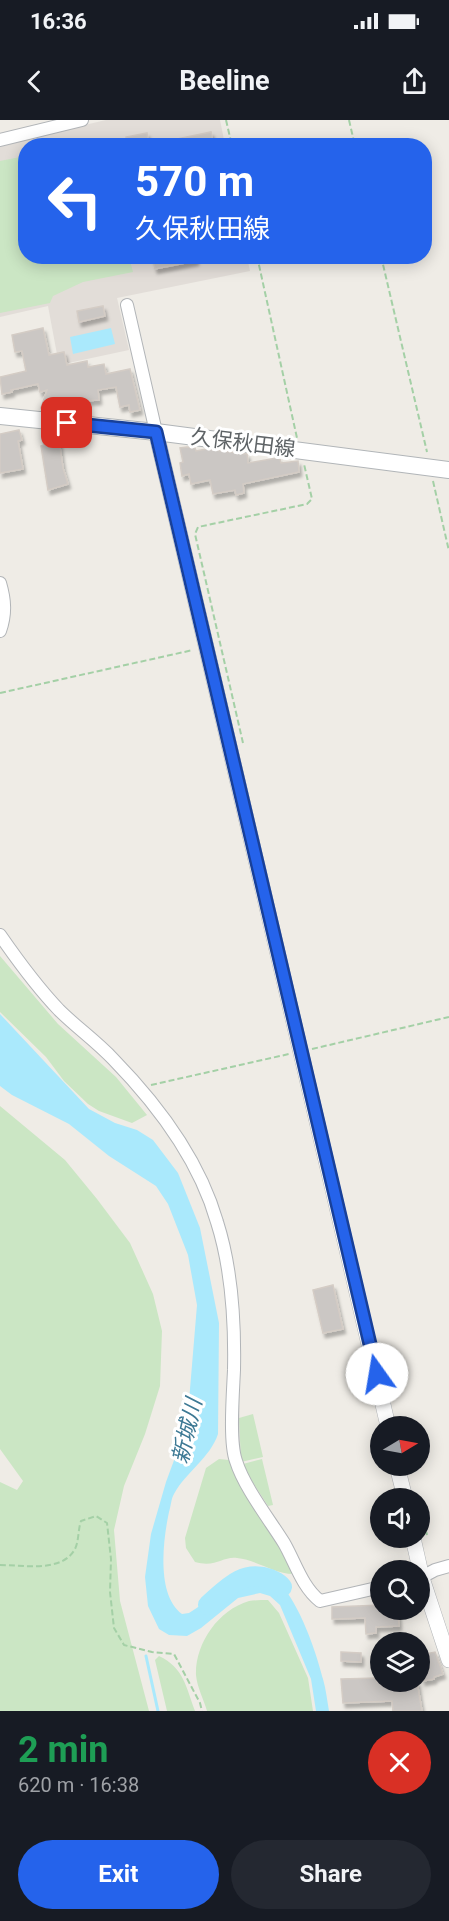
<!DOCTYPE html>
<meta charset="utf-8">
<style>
:root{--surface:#171b24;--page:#242831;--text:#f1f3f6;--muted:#9ea1a6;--accent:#2563eb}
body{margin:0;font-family:Roboto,"Noto Sans JP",sans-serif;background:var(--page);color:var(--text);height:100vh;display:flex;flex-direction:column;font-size:22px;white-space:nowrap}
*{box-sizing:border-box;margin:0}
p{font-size:20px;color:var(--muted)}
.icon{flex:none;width:33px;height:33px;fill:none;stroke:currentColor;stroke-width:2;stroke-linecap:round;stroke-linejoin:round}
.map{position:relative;height:1591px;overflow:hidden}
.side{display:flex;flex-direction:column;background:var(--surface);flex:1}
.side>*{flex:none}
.banner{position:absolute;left:18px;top:18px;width:414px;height:126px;border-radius:24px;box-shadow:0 3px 15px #0003;background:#2563eb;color:#fff;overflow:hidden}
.needle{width:39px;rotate:80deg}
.buttons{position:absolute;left:370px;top:1296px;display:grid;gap:12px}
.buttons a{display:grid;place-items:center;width:60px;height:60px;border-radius:50%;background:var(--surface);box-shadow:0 3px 15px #0003;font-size:30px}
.pin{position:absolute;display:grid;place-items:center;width:51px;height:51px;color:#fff;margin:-26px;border-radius:12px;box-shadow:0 3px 9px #0006}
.me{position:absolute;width:66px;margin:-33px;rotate:347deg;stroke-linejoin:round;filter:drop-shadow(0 0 4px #0008)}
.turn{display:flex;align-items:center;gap:21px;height:126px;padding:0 18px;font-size:27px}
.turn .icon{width:78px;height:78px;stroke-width:2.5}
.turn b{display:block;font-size:42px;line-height:51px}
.round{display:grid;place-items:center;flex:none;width:63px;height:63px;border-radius:32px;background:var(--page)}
.overview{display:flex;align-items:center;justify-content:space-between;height:102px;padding:0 18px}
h1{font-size:36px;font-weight:700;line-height:45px;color:#1e9e55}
.primary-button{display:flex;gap:12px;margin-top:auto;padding:12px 18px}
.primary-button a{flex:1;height:69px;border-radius:36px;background:var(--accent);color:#fff;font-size:24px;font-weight:700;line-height:69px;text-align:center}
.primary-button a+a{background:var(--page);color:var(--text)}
.status{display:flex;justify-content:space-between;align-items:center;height:42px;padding:0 30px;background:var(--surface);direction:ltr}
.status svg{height:16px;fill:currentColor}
header{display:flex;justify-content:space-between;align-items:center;height:78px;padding:0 18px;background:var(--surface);font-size:27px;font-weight:700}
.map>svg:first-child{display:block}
</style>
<div class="status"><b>16:36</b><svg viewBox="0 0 49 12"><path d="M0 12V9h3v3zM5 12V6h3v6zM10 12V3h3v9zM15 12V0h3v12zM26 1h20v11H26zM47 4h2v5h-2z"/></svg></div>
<header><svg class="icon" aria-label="back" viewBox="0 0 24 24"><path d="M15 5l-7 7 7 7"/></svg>Beeline<svg class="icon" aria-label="share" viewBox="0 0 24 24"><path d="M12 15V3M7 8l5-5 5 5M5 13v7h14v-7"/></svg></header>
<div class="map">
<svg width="449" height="1591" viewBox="0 0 449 1591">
<defs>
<filter id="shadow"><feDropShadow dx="2.5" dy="4.5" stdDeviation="1.5" flood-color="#0004"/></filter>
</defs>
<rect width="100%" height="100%" fill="#efece6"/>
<path fill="#e2ddd8" d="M106 0H220L225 25 26 26V136L247 137 250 151 117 178 129 230 59 245 48 186 0 197V25Z"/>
<path fill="#cbe6c4" d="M25 36 26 136 129 137 133 152 83 162 53 176 50 183 0 193V41Z
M0 836 58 904 116 957 147 995 132 1003 99 991 88 984 64 961 46 937 0 892Z
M0 986 65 1040 97 1079 130 1123 153 1174 162 1211 160 1266 145 1314 124 1366 114 1410 120 1481 149 1591H0V1362L17 1370 23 1361 0 1329Z
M253 1294 263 1337 241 1342 239 1298Z
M219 1339 229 1340 242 1369 286 1434 293 1454C274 1454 257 1440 237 1438 223 1436 216 1448 195 1442L186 1428 185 1418 206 1348Z
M262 1339 273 1385 268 1386 246 1352 243 1344Z
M268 1480 279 1493 308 1558 313 1591H207C204 1580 197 1567 196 1555 195 1524 218 1490 249 1481 255 1480 262 1480 268 1480Z
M159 1536C184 1548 186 1567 195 1591H167L155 1540Z"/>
<path fill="#aae9fc" d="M111 208 115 224 73 234 70 217Z
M0 894 89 989 115 1003 137 1010 153 1020 178 1053 200 1108 219 1203 218 1314C210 1338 186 1352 174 1374 171 1379 171 1386 169 1392 163 1420 156 1475 182 1494L189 1493C207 1482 241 1454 263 1455 292 1456 317 1534 323 1559 326 1569 327 1580 329 1591H316L311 1559 280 1485 270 1476 260 1473 238 1478 201 1508 187 1516 169 1515 159 1509 148 1486 145 1457 151 1414 166 1362 187 1305 197 1185 188 1135 168 1084 156 1066 109 1036 69 1004 12 975 0 966Z"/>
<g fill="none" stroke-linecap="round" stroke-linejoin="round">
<path stroke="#aae9fc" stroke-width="3" d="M146 1536 158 1591"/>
<path stroke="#aae9fc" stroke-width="20" d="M208 1485C227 1468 243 1449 270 1459 276 1462 278 1462 282 1467"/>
</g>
<path fill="#cbc7c4" stroke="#d4ccc5" stroke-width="1.5" filter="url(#shadow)" d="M211 12 214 26H167V21Z
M147 13 149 26H128L126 17Z
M152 136H196V141L155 149Z
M103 186 105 196 79 202 77 191Z
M43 208 49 235 64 232 67 245 87 241 88 247 104 244 106 254 130 249 140 290 130 292 129 285 120 287 116 267 98 270 99 280 79 281V285L67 286V291L48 290 41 288 47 270 40 272 38 264 11 270 12 272 2 274 0 257 26 251 22 231 15 232 12 215Z
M19 310 22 320 18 321 23 349 0 353V314Z
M48 313H58L63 348 68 364 48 370 41 326 44 325 42 318 48 317Z
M187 327 195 328 196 331 206 329 247 334 248 343 277 338 280 339 281 343 298 341 299 352 243 364 244 373 236 375 235 370 213 374 210 360 191 364 189 354 182 356 180 343 183 342 180 328Z
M333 1165 343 1209 323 1213 313 1170Z
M381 1485V1490H398L399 1506 376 1507V1513L366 1514 365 1498 332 1499V1487Z
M341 1532 361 1533V1542L341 1541Z
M435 1532 443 1554 434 1557V1559L423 1561 420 1548V1535Z
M377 1558V1562H417L422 1591H393L392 1581 343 1583 341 1559Z"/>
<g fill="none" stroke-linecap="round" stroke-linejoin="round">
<defs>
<path id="minor" d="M0 20 82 0
M127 185 156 312
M0 463C5 480 6 494 0 511
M0 815C18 841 37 867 59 890 76 907 96 921 113 939 158 985 199 1039 217 1102 232 1149 235 1201 234 1250 233 1273 229 1322 236 1341 244 1367 269 1399 284 1423 295 1442 302 1467 320 1481L381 1467
M420 1458 435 1450 449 1446"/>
<path id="tertiary" d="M156 312 388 1306
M397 1346 405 1378
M413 1418 422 1458 449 1540"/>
<path id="secondary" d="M0 296 156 312 449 350"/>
</defs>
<use href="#minor" stroke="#b2b5b8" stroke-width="14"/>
<use href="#tertiary" stroke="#b2b5b8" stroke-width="16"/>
<use href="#secondary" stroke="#b1b5b8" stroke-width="18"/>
<path stroke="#a4d0a6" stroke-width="2" stroke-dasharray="6 3" stroke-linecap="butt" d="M226 0 232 26
M349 0 355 26
M257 136 297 318
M381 136 427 332
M433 361 449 431
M0 573 193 530
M243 623 195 414 198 407 307 384 312 379 304 344
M312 929 449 897
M151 965 289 934
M420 1386 427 1415
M0 1445C23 1445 62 1453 75 1429 79 1421 78 1409 81 1401L96 1396 107 1403 111 1439 110 1472 114 1508 124 1525 152 1532 174 1534 200 1583 202 1591"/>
<use href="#minor" stroke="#fff" stroke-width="12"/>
<use href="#tertiary" stroke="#fff" stroke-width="15"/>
<use href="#secondary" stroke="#fff" stroke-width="16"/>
</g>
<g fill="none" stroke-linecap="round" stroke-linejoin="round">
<defs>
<path id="route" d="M67 303 156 312 377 1254"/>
</defs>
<use href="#route" stroke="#184099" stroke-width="15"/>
<use href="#route" stroke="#2563eb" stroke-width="10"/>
</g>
<g text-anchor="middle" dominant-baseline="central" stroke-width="6" stroke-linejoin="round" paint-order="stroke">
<g font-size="21" fill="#5e6366" stroke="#fff">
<text transform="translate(243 323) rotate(7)">久保秋田線</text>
</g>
<g font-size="22" font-style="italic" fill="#3d7994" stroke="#fff">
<text transform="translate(187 1311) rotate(-77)">新城川</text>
</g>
</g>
</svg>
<div class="buttons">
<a><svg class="needle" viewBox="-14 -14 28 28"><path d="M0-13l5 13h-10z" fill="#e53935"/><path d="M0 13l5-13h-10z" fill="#9ea1a6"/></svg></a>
<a><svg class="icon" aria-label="sound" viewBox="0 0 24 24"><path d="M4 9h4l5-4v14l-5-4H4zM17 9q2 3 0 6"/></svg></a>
<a><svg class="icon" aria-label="search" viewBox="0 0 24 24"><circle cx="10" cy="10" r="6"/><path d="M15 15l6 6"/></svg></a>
<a><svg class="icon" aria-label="layers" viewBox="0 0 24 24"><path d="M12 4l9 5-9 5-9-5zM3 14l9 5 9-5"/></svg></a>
</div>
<div class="pin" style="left:67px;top:303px;background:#d93025"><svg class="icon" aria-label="arrive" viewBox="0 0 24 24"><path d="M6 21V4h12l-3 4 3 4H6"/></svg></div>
<svg class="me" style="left:377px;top:1254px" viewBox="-20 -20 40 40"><circle r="19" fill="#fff"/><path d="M0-13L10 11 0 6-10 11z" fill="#2563eb"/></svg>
<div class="banner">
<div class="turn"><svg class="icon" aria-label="left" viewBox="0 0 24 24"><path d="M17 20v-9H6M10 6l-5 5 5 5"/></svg><div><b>570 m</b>久保秋田線</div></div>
</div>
</div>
<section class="side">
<div class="overview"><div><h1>2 min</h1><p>620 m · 16:38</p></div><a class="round" style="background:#d93025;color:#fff"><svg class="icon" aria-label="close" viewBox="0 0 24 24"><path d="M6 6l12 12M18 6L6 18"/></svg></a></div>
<div class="primary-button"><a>Exit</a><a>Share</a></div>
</section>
